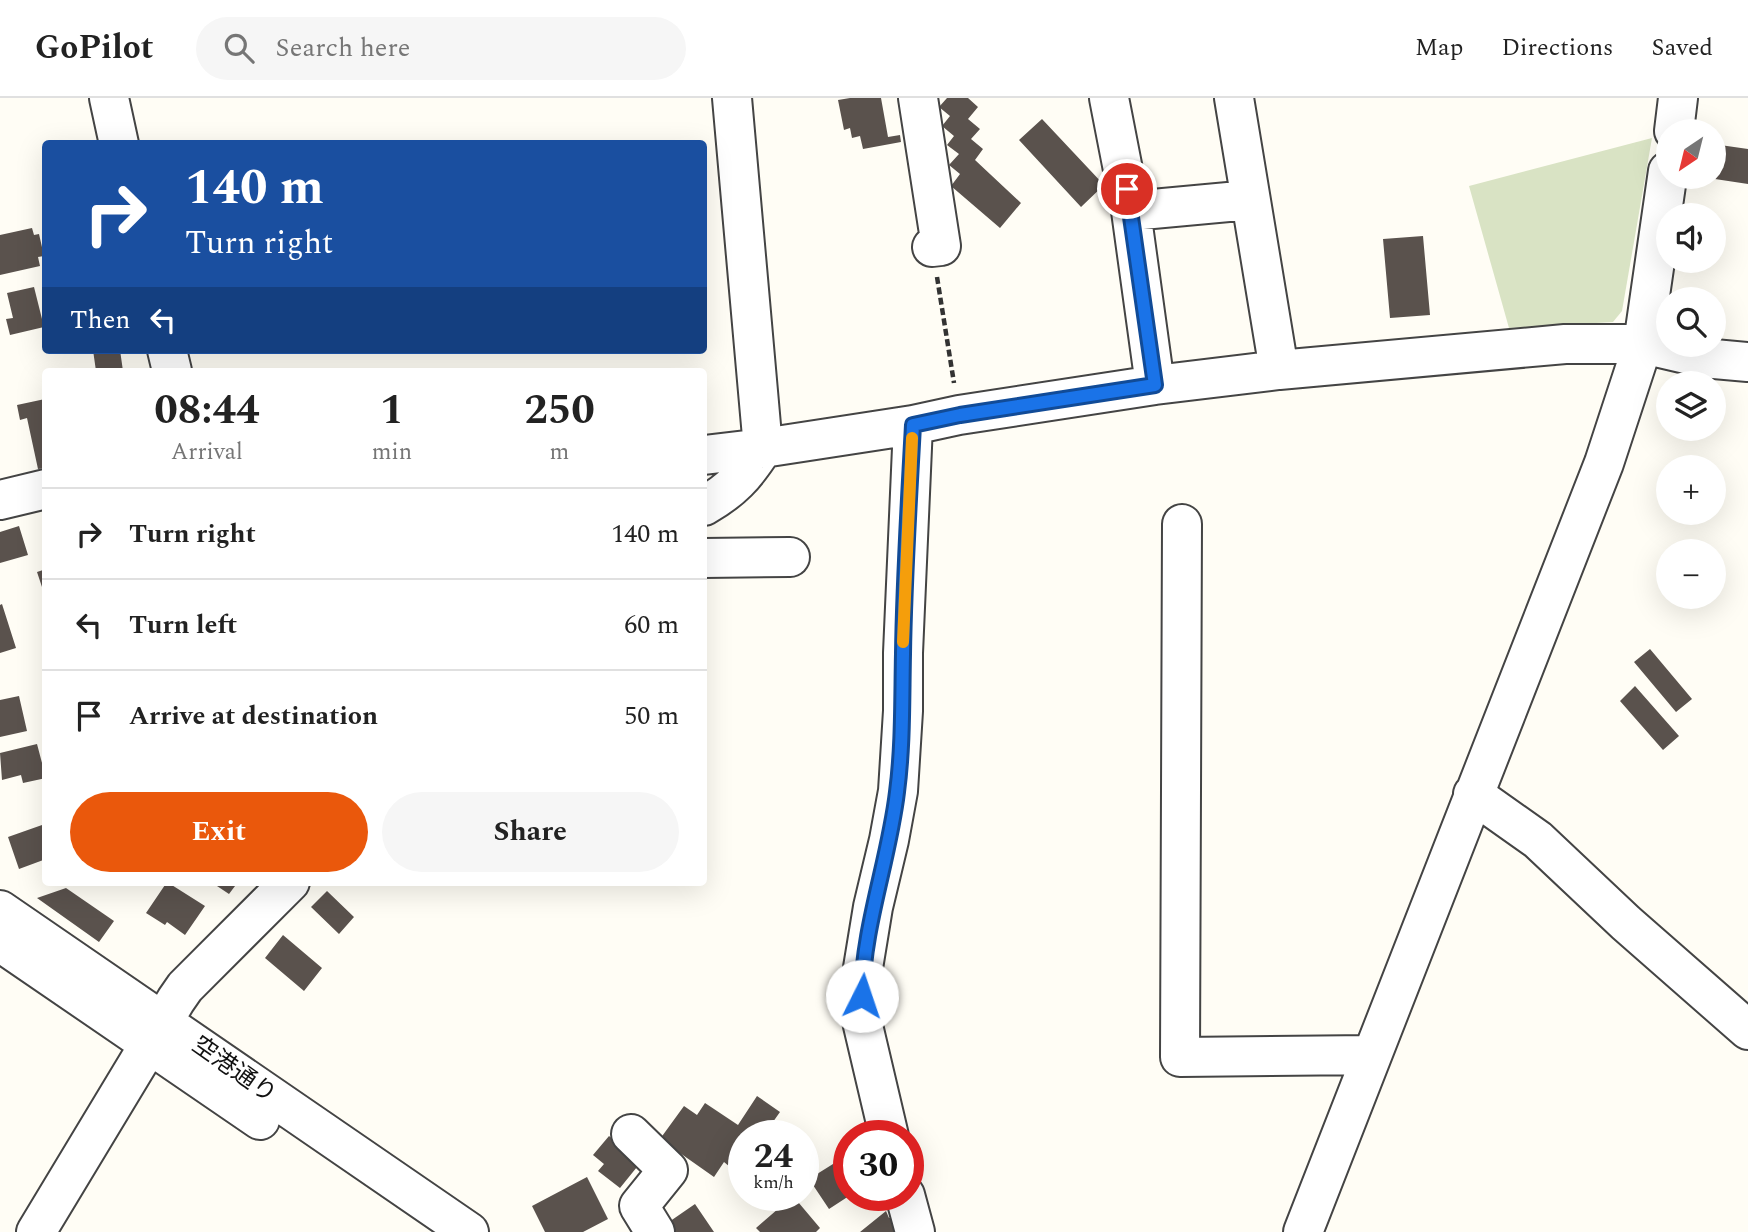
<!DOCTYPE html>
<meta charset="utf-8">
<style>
:root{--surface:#fff;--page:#f6f6f6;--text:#222;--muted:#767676;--line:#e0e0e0;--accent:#ea580c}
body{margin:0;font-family:Spectral,"Noto Sans JP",serif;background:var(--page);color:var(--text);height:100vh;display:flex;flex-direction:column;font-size:26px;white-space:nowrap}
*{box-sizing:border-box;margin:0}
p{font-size:23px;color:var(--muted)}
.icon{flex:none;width:38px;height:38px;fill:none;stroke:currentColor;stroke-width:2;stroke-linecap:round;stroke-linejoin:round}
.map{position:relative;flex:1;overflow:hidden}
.side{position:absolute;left:42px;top:270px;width:665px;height:518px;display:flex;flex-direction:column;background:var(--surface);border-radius:7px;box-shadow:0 7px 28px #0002}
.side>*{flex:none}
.hud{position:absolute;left:42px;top:42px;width:665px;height:214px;border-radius:7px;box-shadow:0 7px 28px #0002;background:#1a4fa0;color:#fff;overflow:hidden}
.needle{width:46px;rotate:215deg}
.controls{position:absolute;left:1656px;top:21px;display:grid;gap:14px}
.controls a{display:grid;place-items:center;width:70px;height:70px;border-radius:50%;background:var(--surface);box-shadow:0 7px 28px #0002;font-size:35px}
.speed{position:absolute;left:728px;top:1022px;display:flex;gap:14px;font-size:35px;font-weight:700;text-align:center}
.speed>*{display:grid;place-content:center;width:91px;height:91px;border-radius:50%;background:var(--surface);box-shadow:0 7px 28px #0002;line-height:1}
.speed small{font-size:18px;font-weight:400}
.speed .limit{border:10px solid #d22;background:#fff;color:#111}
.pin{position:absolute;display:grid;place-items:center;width:60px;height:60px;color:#fff;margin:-30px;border:4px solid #fff;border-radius:50%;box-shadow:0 2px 7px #0007}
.me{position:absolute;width:77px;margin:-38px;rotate:4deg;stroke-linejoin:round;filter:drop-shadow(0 0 5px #0008)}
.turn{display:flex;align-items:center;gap:24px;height:147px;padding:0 28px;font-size:32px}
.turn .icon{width:91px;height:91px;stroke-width:2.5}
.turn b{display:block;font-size:49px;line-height:60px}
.then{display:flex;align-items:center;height:66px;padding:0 28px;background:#0003;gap:14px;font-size:26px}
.eta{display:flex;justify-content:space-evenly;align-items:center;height:119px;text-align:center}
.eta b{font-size:42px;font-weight:700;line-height:49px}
.action{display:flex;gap:14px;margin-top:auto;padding:14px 28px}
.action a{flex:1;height:80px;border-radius:42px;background:var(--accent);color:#fff;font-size:28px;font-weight:700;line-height:80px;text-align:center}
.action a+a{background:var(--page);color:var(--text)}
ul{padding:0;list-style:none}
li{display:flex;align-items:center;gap:21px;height:91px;padding:0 28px;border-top:2px solid var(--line)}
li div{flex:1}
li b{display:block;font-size:26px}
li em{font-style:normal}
header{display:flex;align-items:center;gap:42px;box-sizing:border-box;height:98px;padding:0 35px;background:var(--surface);border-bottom:2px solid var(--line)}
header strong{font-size:33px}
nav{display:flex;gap:38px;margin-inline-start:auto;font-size:24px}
.search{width:490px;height:63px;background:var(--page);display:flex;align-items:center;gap:18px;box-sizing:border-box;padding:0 24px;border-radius:38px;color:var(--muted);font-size:26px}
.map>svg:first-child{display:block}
</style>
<header>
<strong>GoPilot</strong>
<div class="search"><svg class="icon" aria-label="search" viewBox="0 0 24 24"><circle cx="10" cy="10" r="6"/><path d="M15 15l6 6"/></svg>Search here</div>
<nav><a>Map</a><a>Directions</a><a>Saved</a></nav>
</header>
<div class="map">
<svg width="1748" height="1134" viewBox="0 0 1748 1134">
<rect width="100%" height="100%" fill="#fffdf5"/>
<path fill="#d9e3c4" d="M1652 40 1622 213 1613 224 1509 230 1469 88Z"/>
<path fill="#5a524d" d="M850 0H881L888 39 900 37 901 44 863 51 860 38 852 40 850 30 844 32 838 2Z
M947 0H968L978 9 968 21 980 31 971 41 983 51 975 62 1021 105 1000 130 951 88 960 76 949 67 959 56 947 47 954 38 942 28 950 18 939 9Z
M1042 21 1104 87 1081 109 1019 42Z
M1720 47 1748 51V86L1715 81Z
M32 130 34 137 39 136 44 158 38 159 40 168 0 177V137Z
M1423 138 1430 217 1390 220 1383 141Z
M34 189 44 229 10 237 6 221 13 220 7 195Z
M93 252H120L123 273H96Z
M45 301 46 370 38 371 27 320 20 322 17 307Z
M19 428 28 457 0 465V434Z
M46 471V498H45L37 474Z
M2 506 16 550 0 555V507Z
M1650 551 1692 601 1676 614 1634 564Z
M1635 588 1679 638 1663 652 1620 603Z
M19 598 27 633 0 639V602Z
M37 646 46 680 23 685 21 677 2 682 0 655Z
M42 727 46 737V761L19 771 8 739Z
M167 784 205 808 185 837 167 824 165 827 146 815Z
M211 784H238L229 796Z
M66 790 114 823 99 844 37 800Z
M327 793 354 819 339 836 311 809Z
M283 837 322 870 304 893 265 860Z
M757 998 780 1014 763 1038H744V1054L742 1053 730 1069 724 1064 714 1079 660 1041 684 1008 697 1017 705 1005 738 1027Z
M609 1038 641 1064 620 1090 598 1073 604 1066 593 1057Z
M849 1056V1098L829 1111 809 1081Z
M587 1079 608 1121 583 1134H545L532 1108Z
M793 1098 820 1130 816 1134H760L756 1130Z
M695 1106 714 1134H671L666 1126Z
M886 1113 889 1120 896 1118 902 1134H860Z"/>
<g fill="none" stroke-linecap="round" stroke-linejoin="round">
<defs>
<path id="minor" d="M109 0 119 46
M918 0 941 148 932 149
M1109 0 1131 113 1155 287
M1234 0 1279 272
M1674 33 1678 0
M1131 113 1250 102
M167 252 172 273
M704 357 763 350 913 327 959 317 1155 287 1279 272 1565 246H1643L1703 260 1748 264
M0 402 46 391
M704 408C732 392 745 378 763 350L732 0
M1182 426 1180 959 1371 957
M704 460 790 459
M1473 696 1538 742 1626 825 1748 932
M0 812 469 1134
M0 844 260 1022
M631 1036 668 1072 639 1108 655 1134
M889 1038 861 919 862 876 873 809 889 742 898 693 903 613V555L913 327
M905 1097 915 1134
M36 1134 176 902 185 889 290 784
M1303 1134 1604 365 1643 246 1668 73"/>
</defs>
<use href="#minor" stroke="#444" stroke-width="42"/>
<path stroke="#333" stroke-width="4.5" stroke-dasharray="7 3.5" stroke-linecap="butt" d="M937 179 954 285"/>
<use href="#minor" stroke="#fff" stroke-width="38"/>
</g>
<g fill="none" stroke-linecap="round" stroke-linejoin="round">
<defs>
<path id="route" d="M862 898C863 828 889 762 897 694 903 648 902 602 903 556 904 479 909 403 913 327L960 317 1155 287 1127 91"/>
</defs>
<use href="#route" stroke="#114b97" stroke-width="18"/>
<use href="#route" stroke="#1a73e8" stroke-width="12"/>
<path stroke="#f59e0b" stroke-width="12" d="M903 544 912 340"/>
</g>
<g text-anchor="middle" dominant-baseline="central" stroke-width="7" stroke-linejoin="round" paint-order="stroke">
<g font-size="24" fill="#111" stroke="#fff">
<text transform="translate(234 972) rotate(35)">空港通り</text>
</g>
</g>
</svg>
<div class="controls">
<a><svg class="needle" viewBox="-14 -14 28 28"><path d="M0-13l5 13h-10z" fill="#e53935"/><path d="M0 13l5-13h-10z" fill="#767676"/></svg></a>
<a><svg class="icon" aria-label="sound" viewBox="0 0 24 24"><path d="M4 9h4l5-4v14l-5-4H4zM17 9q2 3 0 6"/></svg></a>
<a><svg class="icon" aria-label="search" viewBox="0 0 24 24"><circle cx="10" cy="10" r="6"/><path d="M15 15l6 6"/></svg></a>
<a><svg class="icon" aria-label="layers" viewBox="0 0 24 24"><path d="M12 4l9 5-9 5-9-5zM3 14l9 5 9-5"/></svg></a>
<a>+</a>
<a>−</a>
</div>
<div class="speed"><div>24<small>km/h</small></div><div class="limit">30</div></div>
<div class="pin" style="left:1127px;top:91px;background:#d93025"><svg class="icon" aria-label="arrive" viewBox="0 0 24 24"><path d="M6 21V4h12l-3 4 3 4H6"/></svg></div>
<svg class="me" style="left:862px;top:898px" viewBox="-20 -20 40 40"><circle r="19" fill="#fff"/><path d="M0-13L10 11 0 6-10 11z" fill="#1a73e8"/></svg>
<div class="hud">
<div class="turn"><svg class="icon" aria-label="right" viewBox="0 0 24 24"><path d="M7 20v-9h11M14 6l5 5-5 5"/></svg><div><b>140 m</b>Turn right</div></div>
<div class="then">Then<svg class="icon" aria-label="left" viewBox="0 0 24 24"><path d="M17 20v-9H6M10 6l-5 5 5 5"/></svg></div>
</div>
<section class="side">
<div class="eta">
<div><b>08:44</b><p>Arrival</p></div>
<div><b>1</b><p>min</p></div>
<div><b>250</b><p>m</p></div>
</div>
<ul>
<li><svg class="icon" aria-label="right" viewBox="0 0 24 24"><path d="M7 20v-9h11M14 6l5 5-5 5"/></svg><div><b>Turn right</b></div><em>140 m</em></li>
<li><svg class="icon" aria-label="left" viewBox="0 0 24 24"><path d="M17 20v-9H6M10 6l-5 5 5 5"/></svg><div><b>Turn left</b></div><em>60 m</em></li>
<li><svg class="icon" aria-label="arrive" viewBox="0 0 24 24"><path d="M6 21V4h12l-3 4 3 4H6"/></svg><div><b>Arrive at destination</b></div><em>50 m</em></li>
</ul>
<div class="action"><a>Exit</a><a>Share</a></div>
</section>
</div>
